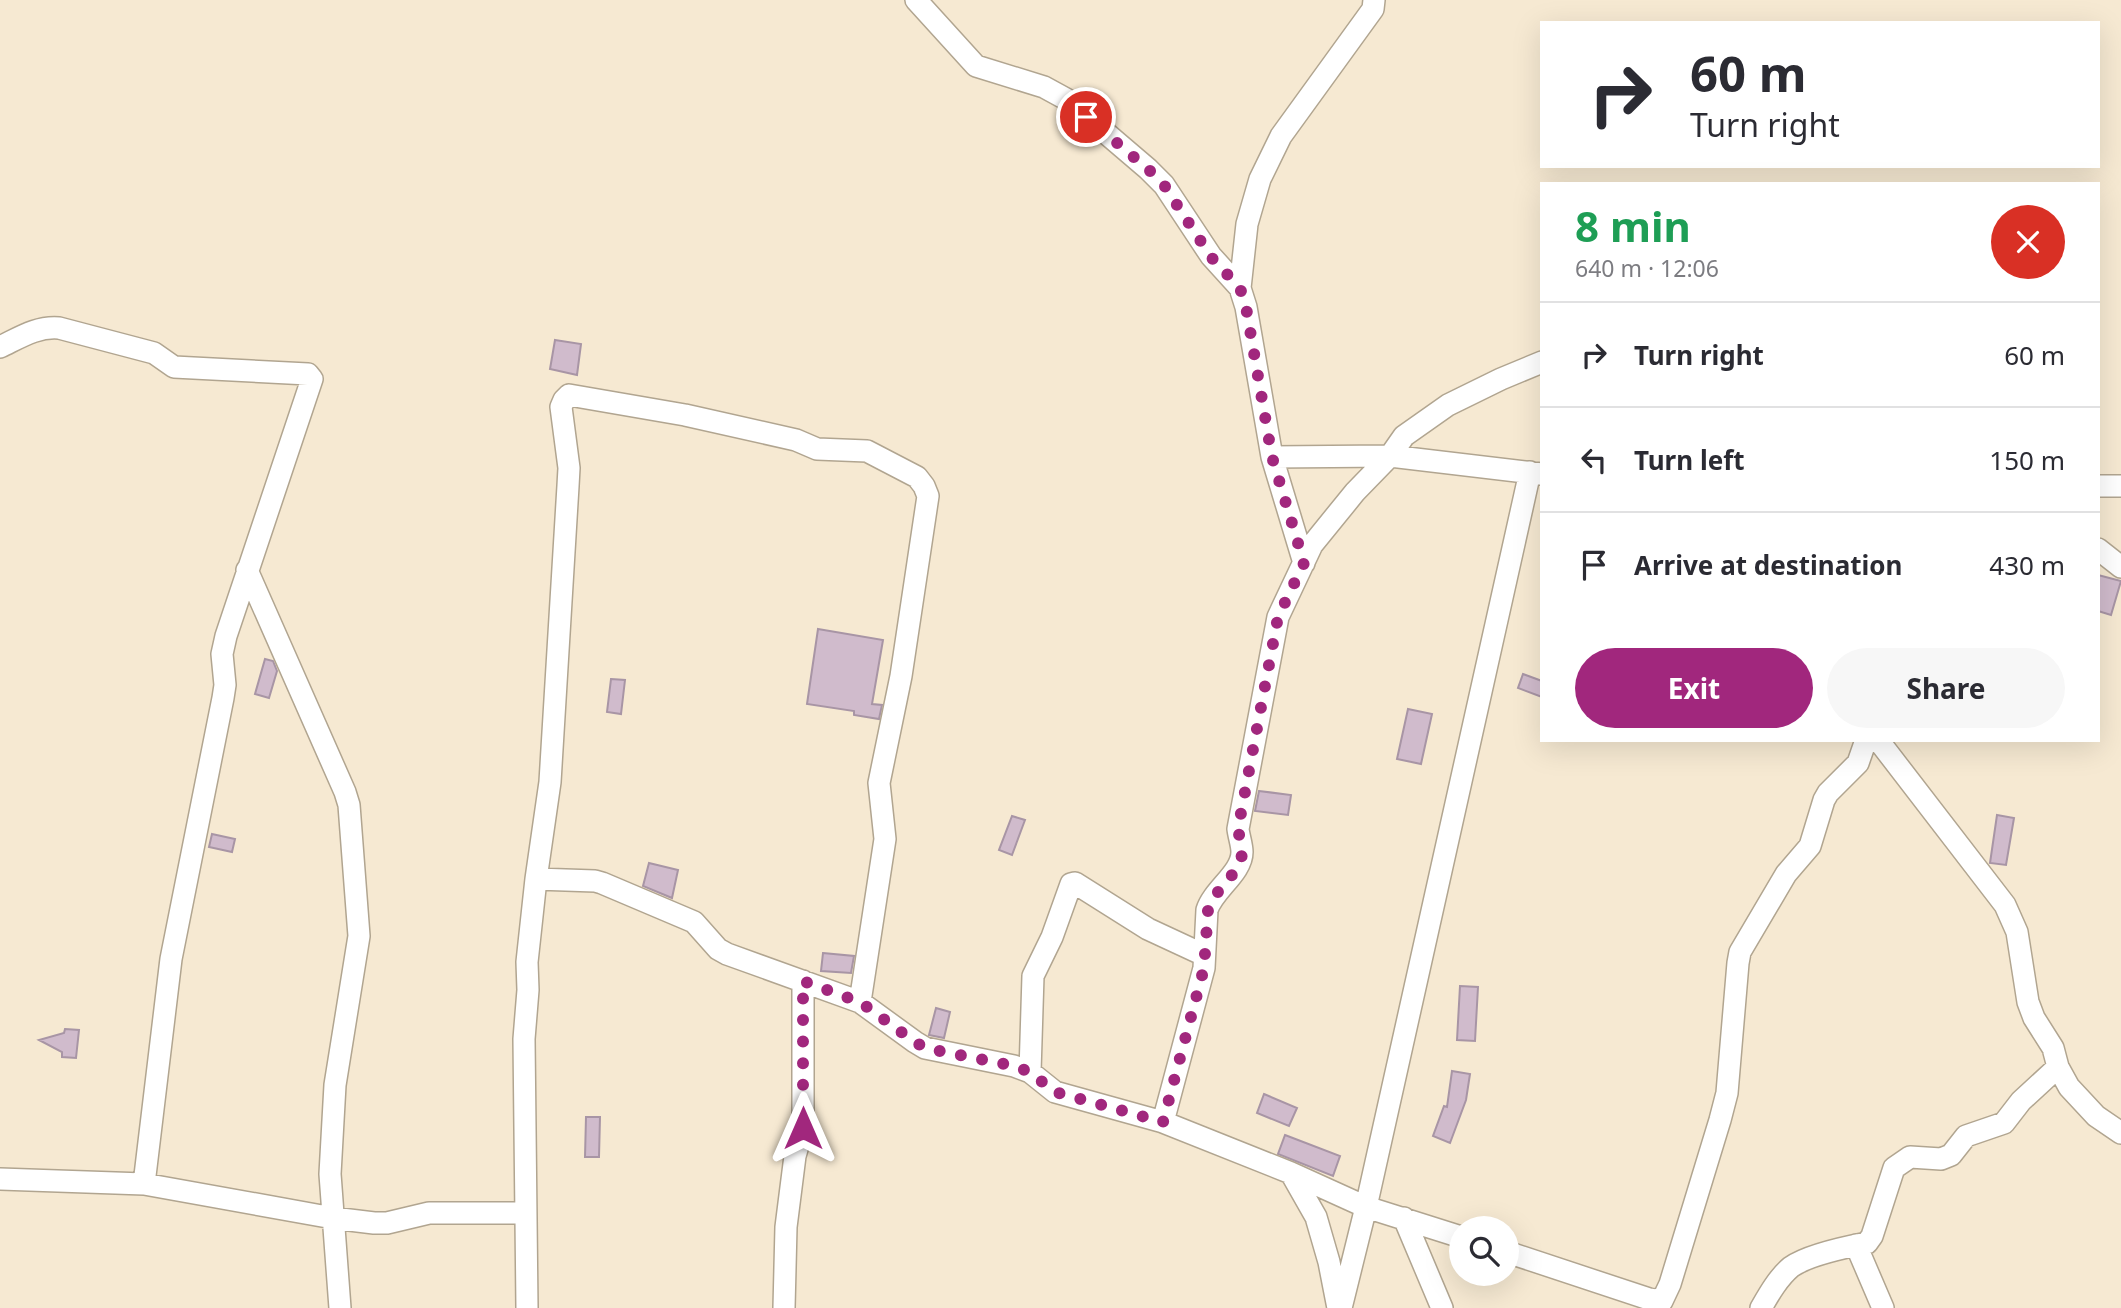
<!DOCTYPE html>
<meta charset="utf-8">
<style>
:root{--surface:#fff;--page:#f7f7f7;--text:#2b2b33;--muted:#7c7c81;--line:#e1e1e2;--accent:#a1277d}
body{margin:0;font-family:"Noto Sans",sans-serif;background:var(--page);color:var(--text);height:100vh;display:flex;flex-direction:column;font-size:26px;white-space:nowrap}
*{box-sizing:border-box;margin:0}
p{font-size:23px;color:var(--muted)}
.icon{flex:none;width:38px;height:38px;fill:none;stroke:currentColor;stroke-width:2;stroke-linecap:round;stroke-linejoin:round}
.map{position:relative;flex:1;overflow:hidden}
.panel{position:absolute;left:1540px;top:182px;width:560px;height:560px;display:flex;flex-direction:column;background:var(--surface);border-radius:0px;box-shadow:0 7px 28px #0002}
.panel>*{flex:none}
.hud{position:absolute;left:1540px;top:21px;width:560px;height:147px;border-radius:0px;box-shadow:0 7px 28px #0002;background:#fff;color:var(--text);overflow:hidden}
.tools{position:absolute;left:1449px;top:1216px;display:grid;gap:14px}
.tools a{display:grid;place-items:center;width:70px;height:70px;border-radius:50%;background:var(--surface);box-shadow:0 7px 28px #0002;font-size:35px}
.pin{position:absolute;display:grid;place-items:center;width:60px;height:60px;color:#fff;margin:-30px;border:4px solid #fff;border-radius:50%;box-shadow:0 2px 7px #0007}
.me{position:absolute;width:77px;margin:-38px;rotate:0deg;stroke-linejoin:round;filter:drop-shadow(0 0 5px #0008)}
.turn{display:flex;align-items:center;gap:24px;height:147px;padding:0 35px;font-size:32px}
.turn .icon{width:91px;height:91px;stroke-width:2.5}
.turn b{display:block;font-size:49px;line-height:60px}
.round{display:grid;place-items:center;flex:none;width:74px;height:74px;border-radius:37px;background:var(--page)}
.head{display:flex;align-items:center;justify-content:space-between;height:119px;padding:0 35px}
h1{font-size:42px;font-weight:700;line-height:52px;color:#1e9e55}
.cta{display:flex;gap:14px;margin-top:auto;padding:14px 35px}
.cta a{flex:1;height:80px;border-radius:42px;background:var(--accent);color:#fff;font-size:28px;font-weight:700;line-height:80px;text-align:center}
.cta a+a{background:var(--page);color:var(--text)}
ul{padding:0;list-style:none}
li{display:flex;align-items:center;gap:21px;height:105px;padding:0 35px;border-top:2px solid var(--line)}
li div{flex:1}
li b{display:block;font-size:26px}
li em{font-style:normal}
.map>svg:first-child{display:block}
</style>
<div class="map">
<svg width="2121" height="1308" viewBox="0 0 2121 1308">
<rect width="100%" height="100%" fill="#f6e9d2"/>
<path fill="#d0bbcc" stroke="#a895a5" stroke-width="2" d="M555 340 581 344 577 375 550 369Z
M2098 575 2121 581 2111 615 2098 611Z
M818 629 883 640 872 704 882 705 879 719 854 715V711L807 704Z
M265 659 273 661 277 671 269 698 255 694Z
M1523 674 1542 681V697L1518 688Z
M611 679 625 680 621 714 607 712Z
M1408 709 1432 714 1421 764 1397 759Z
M1259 791 1291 795 1288 815 1255 811Z
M1997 815 2014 818 2006 865 1990 863Z
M1012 816 1025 820 1012 855 999 850Z
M212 834 235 839 232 852 209 847Z
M649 863 678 870 672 898 643 886Z
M823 953 854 956 851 973 821 971Z
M1460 986 1478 987 1475 1041 1457 1040Z
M936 1008 950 1012 944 1038 929 1035Z
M65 1029 79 1030 76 1058 62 1057V1052L39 1040 64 1033Z
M1452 1071 1470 1074 1466 1100 1450 1143 1433 1136 1444 1106 1447 1107Z
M1264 1094 1297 1108 1289 1126 1257 1113Z
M586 1117H600L599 1157H585Z
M1285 1135 1340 1156 1333 1176 1278 1154Z"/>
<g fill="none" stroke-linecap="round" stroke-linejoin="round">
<defs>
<path id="minor" d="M916 0 976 66 1044 87 1066 99 1148 169 1164 185 1211 256 1240 288
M0 347C19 338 37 326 59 328L154 353 174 367 308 374 312 379 226 636 222 654 225 685 223 698 171 959 144 1184
M1272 457 1390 456 1542 474
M2098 486H2121
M2098 549 2121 567
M1304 563 1272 457 1246 307 1240 288 1247 224 1260 179 1281 136 1373 9 1374 0
M247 570 345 792 349 805 359 936 335 1085 330 1174 340 1308
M1878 740 2005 905 2017 932 2028 1002 2034 1018 2053 1048 2058 1067 2069 1087 2096 1116 2121 1133
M536 879 595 881 602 883 694 922 718 949 727 954 860 1002 915 1042 925 1048 1014 1066 1030 1072 1055 1092 1163 1122 1291 1173 1366 1207 1461 1237
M1030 1072 1033 976 1052 937 1071 884 1075 883 1148 929 1204 955
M1163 1122 1204 968 1207 910C1213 890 1242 873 1242 852 1242 845 1239 837 1238 829L1278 617 1312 545 1355 492 1390 456 1404 436 1448 405 1501 379 1542 362
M1291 1173 1316 1217 1329 1262 1338 1308
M0 1179 144 1184 333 1218 374 1223H387L429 1213H525
M1404 1218 1442 1308
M1856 1245 1883 1308
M1507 1252 1649 1299 1662 1301 1670 1284 1720 1120 1727 1093 1738 963 1740 952 1786 874 1810 846 1824 800 1828 793 1858 763 1866 740
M527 1308 524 1039 528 990 527 962 536 879 550 782 568 486 569 468 561 407 564 400 569 395 685 415 796 440 817 449 867 451 917 477 924 486 928 496 901 676 879 783 885 839 860 1002
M784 1308 786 1227 795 1156 803 1128V981
M1341 1308 1366 1207 1530 472
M1761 1308C1769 1294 1778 1278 1791 1267 1808 1255 1846 1247 1867 1243L1872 1236 1894 1168 1910 1157 1941 1159 1951 1155 1966 1136 2004 1123 2021 1101 2058 1067"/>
</defs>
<use href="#minor" stroke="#b1a590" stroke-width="24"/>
<use href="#minor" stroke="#fff" stroke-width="21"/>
</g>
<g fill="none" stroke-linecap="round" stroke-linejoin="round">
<path stroke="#a1277d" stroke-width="12" stroke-dasharray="0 21.6" d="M803 1128V981L860 1002 915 1042 925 1048 1014 1066 1030 1072 1055 1092 1163 1122 1204 968 1208 910C1213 890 1242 873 1242 852 1242 845 1239 836 1238 829L1278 617 1304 563 1272 457 1246 307 1240 288 1211 257 1164 185 1148 169 1086 117"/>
</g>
</svg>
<div class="tools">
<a><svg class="icon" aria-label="search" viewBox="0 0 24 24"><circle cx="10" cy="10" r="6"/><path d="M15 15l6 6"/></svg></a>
</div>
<div class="pin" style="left:1086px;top:117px;background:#d93025"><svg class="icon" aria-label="arrive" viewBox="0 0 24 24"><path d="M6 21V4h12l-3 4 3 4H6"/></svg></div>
<svg class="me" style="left:803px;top:1128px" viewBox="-20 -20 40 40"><path d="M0-17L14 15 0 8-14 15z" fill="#a1277d" stroke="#fff" stroke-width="4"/></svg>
<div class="hud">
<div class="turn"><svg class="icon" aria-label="right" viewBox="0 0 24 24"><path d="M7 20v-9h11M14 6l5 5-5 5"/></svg><div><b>60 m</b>Turn right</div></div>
</div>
<section class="panel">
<div class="head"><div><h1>8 min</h1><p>640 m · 12:06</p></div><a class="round" style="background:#d93025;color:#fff"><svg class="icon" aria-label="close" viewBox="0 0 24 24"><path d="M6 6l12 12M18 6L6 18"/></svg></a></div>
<ul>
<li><svg class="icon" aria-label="right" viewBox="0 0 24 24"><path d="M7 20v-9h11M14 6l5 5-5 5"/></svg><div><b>Turn right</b></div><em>60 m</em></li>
<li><svg class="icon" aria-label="left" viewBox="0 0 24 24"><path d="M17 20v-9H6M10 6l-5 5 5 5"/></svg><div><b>Turn left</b></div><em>150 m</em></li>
<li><svg class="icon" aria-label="arrive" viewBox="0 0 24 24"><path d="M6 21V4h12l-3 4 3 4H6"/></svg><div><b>Arrive at destination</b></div><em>430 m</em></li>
</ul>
<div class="cta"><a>Exit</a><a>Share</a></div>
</section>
</div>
